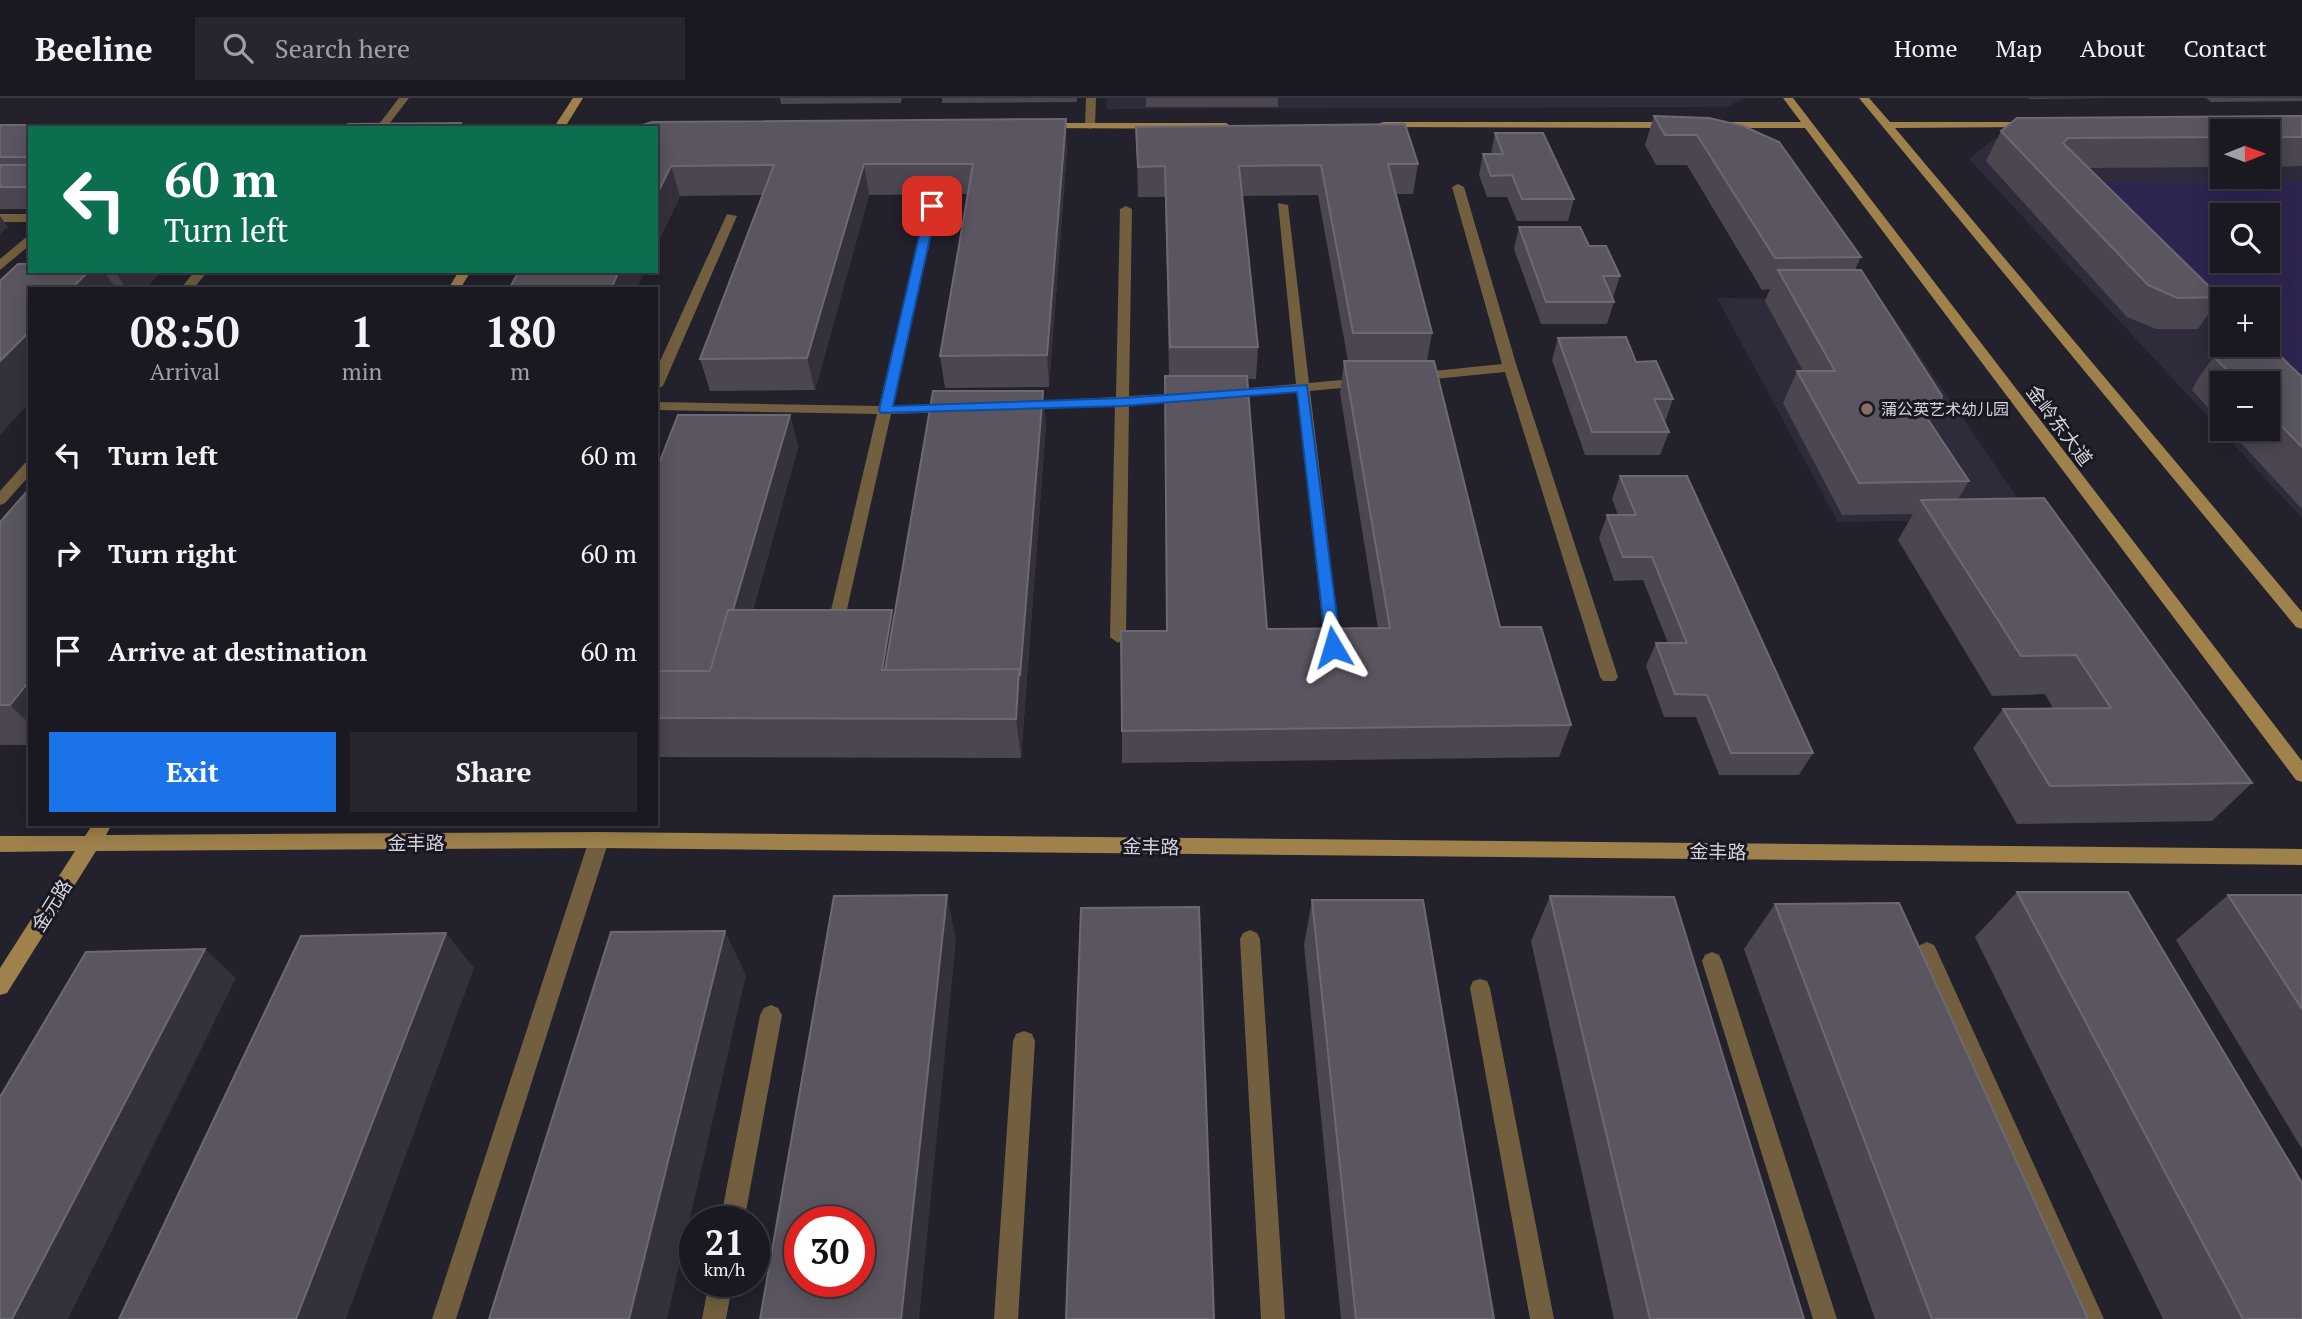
<!DOCTYPE html>
<meta charset="utf-8">
<style>
:root{--surface:#1a1921;--page:#27262e;--text:#f1f3f6;--muted:#9fa0a5;--line:#38383f;--accent:#1a73e8}
body{margin:0;font-family:"PT Serif","Noto Sans SC",serif;background:var(--page);color:var(--text);height:100vh;display:flex;flex-direction:column;font-size:26px;white-space:nowrap}
*{box-sizing:border-box;margin:0}
p{font-size:23px;color:var(--muted)}
.icon{flex:none;width:38px;height:38px;fill:none;stroke:currentColor;stroke-width:2;stroke-linecap:round;stroke-linejoin:round}
.map{position:relative;flex:1;overflow:hidden}
.details{position:absolute;left:28px;top:189px;width:630px;height:539px;display:flex;flex-direction:column;background:var(--surface);border-radius:0px;box-shadow:0 4px 18px #0003,0 0 0 2px var(--line)}
.details>*{flex:none}
.top-card{position:absolute;left:28px;top:28px;width:630px;height:147px;border-radius:0px;box-shadow:0 4px 18px #0003,0 0 0 2px var(--line);background:#0b6e4f;color:#fff;overflow:hidden}
.needle{width:46px;rotate:89deg}
.tools{position:absolute;left:2210px;top:21px;display:grid;gap:14px}
.tools a{display:grid;place-items:center;width:70px;height:70px;border-radius:0px;background:var(--surface);box-shadow:0 4px 18px #0003,0 0 0 2px var(--line);font-size:35px}
.speed{position:absolute;left:679px;top:1108px;display:flex;gap:14px;font-size:35px;font-weight:700;text-align:center}
.speed>*{display:grid;place-content:center;width:91px;height:91px;border-radius:50%;background:var(--surface);box-shadow:0 4px 18px #0003,0 0 0 2px var(--line);line-height:1}
.speed small{font-size:18px;font-weight:400}
.speed .limit{border:10px solid #d22;background:#fff;color:#111}
.pin{position:absolute;display:grid;place-items:center;width:60px;height:60px;color:#fff;margin:-30px;border-radius:14px;box-shadow:0 4px 10px #0006}
.me{position:absolute;width:77px;margin:-38px;rotate:353deg;stroke-linejoin:round;filter:drop-shadow(0 0 5px #0008)}
.turn{display:flex;align-items:center;gap:24px;height:147px;padding:0 21px;font-size:32px}
.turn .icon{width:91px;height:91px;stroke-width:2.5}
.turn b{display:block;font-size:49px;line-height:60px}
.eta{display:flex;justify-content:space-evenly;align-items:center;height:119px;text-align:center}
.eta b{font-size:42px;font-weight:800;line-height:49px}
.button{display:flex;gap:14px;margin-top:auto;padding:14px 21px}
.button a{flex:1;height:80px;border-radius:0px;background:var(--accent);color:#fff;font-size:28px;font-weight:800;line-height:80px;text-align:center}
.button a+a{background:var(--page);color:var(--text)}
ul{padding:0;list-style:none}
li{display:flex;align-items:center;gap:21px;height:98px;padding:0 21px}
li div{flex:1}
li b{display:block;font-size:26px}
li em{font-style:normal}
header{display:flex;align-items:center;gap:42px;box-sizing:border-box;height:98px;padding:0 35px;background:var(--surface);border-bottom:2px solid var(--line)}
header strong{font-size:33px}
nav{display:flex;gap:38px;margin-inline-start:auto;font-size:24px}
.search{width:490px;height:63px;background:var(--page);display:flex;align-items:center;gap:18px;box-sizing:border-box;padding:0 24px;border-radius:0px;color:var(--muted);font-size:26px}
.map>svg:first-child{display:block}
</style>
<header>
<strong>Beeline</strong>
<div class="search"><svg class="icon" aria-label="search" viewBox="0 0 24 24"><circle cx="10" cy="10" r="6"/><path d="M15 15l6 6"/></svg>Search here</div>
<nav><a>Home</a><a>Map</a><a>About</a><a>Contact</a></nav>
</header>
<div class="map">
<svg width="2302" height="1221" viewBox="0 0 2302 1221">
<rect width="100%" height="100%" fill="#23212c"/>
<path fill="#2e2b3b" fill-rule="evenodd" d="M1107 0H1745L1727 9 1107 11Z
M2268 38H2302V420L1969 61 1994 41 2222 39V79H2268ZM2222 117H2268V163H2222ZM2222 201H2268V247H2222ZM2222 285H2268V331H2222Z
M1717 200 1881 201 2032 421 1838 424Z"/>
<path fill="#2e2450" fill-rule="evenodd" d="M2100 84H2302V277H2293L2263 247H2268V201H2222V207ZM2222 117H2268V163H2222Z"/>
<g fill="none" stroke-linecap="round" stroke-linejoin="round">
<path fill="#715f3f" fill-rule="evenodd" d="M399 0H409L386 30H376Z
M1086 0H1096L1095 28 1090 31 1085 28Z
M1458 86 1464 89 1517 269 1618 579 1615 583H1603L1600 579 1505 274 1414 283 1407 279 1414 275 1502 266 1452 89Z
M932 105 938 108 893 308 954 306 961 310 954 314 891 316 843 529 835 535 827 529 877 316 656 312V304L879 308 926 108Z
M1278 105 1288 107 1309 285 1362 280 1369 284 1362 288 1310 293 1341 549 1333 555 1325 549 1297 294 1226 300 1219 296 1226 292 1296 286Z
M1126 108 1132 111 1129 298 1188 295 1195 299 1188 303 1129 306 1126 539 1118 545 1110 539 1115 307 1020 312 1013 308 1020 304 1116 299 1120 111Z
M0 116H30V124H0Z
M727 116 737 118 663 288 656 292V272Z
M30 136V147L0 172V161Z
M195 173H208L193 191H180Z
M30 363V377L5 405 0 407V393L25 365Z
M599 734 606 736 609 742 456 1221H432L589 742 592 736Z
M1250 832 1257 835 1260 841 1285 1221H1261L1240 841 1243 835Z
M1927 844 1934 847 1937 853 2104 1221H2079L1917 853 1920 847Z
M1712 854 1719 857 1722 863 1837 1221H1813L1702 863 1705 857Z
M1480 881 1487 883 1490 890 1554 1221H1530L1470 890 1473 883Z
M771 907 778 910 782 917 744 1124H720L760 917 764 910Z
M1024 933 1032 936 1035 943 1018 1221H994L1013 943 1016 936Z
M709 1183H733L726 1221H702Z"/>
<path fill="#9e814b" fill-rule="evenodd" d="M573 0H583L567 26H656L661 29 656 32V30L434 29 439 26H556Z
M1783 0H1793L2302 663V684L2296 682 1805 30H1716L1711 27 1716 24H1801Z
M1859 0H1869L1890 24H2034L2035 26 2030 29 1895 30 2302 514V531L2296 529Z
M1384 24H1674L1679 27 1674 30 1380 29V25Z
M1044 25H1226L1231 28 1226 31 1040 30 1039 28Z
M288 26H369L374 29 283 30Z
M459 173H471L460 191H448Z
M93 726H112L106 737 599 734 2302 751V767L599 750 96 753 7 895 0 897V870L75 753 0 754V738H85Z"/>
</g>
<path fill="#4b4650" fill-rule="evenodd" d="M780 0H902L901 5 781 6Z
M942 0H1077V4L942 5Z
M1146 0H1278V9H1146Z
M2029 0H2111L2029 1Z
M2206 0H2302V3L2211 4Z
M1654 18 1709 20 1861 159 1855 172 1931 326 1969 383 1958 401 2252 685 2212 723 2017 726 1973 650 2003 611 2053 610 2045 596 1992 598 1898 442 1913 416 1842 417 1783 305 1797 273H1803L1765 203 1770 191 1762 192 1687 67H1656L1645 47Z
M2302 18V68L2268 69V33H2222V69L2088 70 2220 199 2198 231H2156L2127 219 1986 63 2001 33Z
M0 27H311L312 30H30V111H0Z
M1136 29 1418 66 1413 96H1396L1432 235 1427 263 1500 529 1571 627 1559 659 1122 665V633L1166 533 1165 278H1169L1165 99H1138ZM1318 97 1348 263H1344L1340 295 1378 531H1267L1247 281H1256L1258 249 1242 98Z
M656 30 1067 51 1049 289 945 290 940 258 968 96 869 97 815 292 710 293 700 261 763 97 680 98 656 149Z
M1495 35 1574 101 1568 123H1517L1507 99H1487L1479 77 1483 56H1491Z
M1519 129 1589 148 1620 178 1613 200H1612L1614 204 1607 226H1541L1514 151Z
M26 166 30 173H162L145 191H30V304L0 336V183Z
M1558 240 1636 264 1673 301 1665 324 1669 334 1660 357H1585L1552 262Z
M2220 250 2302 279V411L2228 331H2268V285H2222V325L2192 292 2197 282Z
M790 317 798 349 753 512 894 519 1046 325 1021 660 656 659V373Z
M1620 378 1813 655 1799 677H1719L1696 619H1664L1646 568 1656 545H1668L1643 482 1614 483 1599 440 1607 417H1618L1612 401Z
M30 390V647H0V424Z
M2017 794 2302 1221H2163L1975 839Z
M2228 797H2302V1051L2176 842Z
M1550 798 1804 1221H1614L1531 843Z
M1312 802 1494 1221H1341L1304 847Z
M1775 806 2088 1221H1875L1744 851Z"/>
<path fill="#35313c" d="M1066 21 1067 51 1049 289 1047 257Z
M864 66 869 97 815 292 807 260Z
M671 68 680 98 656 149V98Z
M0 118 8 129 0 136Z
M89 173H104L116 191H71Z
M115 173H162L145 191H126Z
M619 173H645L637 191H611Z
M30 233V304L0 336V263Z
M1043 293 1046 325 1021 660 1016 621Z
M1939 311 1921 343 1925 317Z
M790 317 798 349 725 612 713 580Z
M892 512 901 552 896 579 882 572Z
M30 582V626L10 607Z
M947 797 956 842 919 1221H901Z
M725 833 746 877 667 1221H629Z
M446 835 474 870 346 1221H296Z
M205 851 236 880 68 1221H12Z"/>
<path fill="#5a555f" stroke="#6d6973" stroke-width="2" fill-rule="evenodd" d="M1654 18 1709 20 1743 28 1779 44 1861 159 1775 160 1697 37H1665Z
M2302 18V39H2268V33H2222V39L2068 40 2063 45 2220 199 2177 200 2148 187 2001 33 2017 20Z
M1066 21 1047 257 940 258 973 66H864L807 260 700 261 774 67 671 68 656 98V30H633L652 24Z
M461 25 457 30H345L348 26Z
M1405 26 1418 66H1388L1432 235H1353L1321 67 1239 68 1258 249H1170L1165 68 1138 69 1136 29Z
M0 27H311L308 30H30V59H0Z
M1495 35H1543L1574 101H1522L1512 77 1491 78 1483 56H1503Z
M0 67H30V87L27 89H0Z
M1519 129H1580L1589 148H1606L1620 178H1603L1614 204H1546Z
M30 163V173H89L71 191H30V233L0 263V183L18 166H26Z
M1778 172H1861L1942 298 1939 311 1925 317 1969 383 1859 385 1797 273H1835Z
M519 173H619L611 191H509Z
M1626 239 1636 264 1656 263 1673 301H1654L1669 334H1592L1558 240Z
M2220 250H2272L2302 279V349L2268 314V285H2240L2215 260Z
M1344 263H1434L1500 529H1541L1571 627 1122 633 1121 533H1167L1165 278H1247L1267 531 1390 530Z
M933 293H1043L1020 578 1019 571 885 572Z
M678 317H790L733 512H728L710 573H656V373Z
M1620 378H1687L1813 655H1731L1707 597 1675 596 1656 545H1687L1652 459H1623L1607 417H1636Z
M30 390V582L10 607H0V424Z
M2044 400 2252 685 2050 688 2003 611 2111 610 2076 557 2021 558 1921 402Z
M728 512H892L882 572 1019 571 1016 621 656 620V573H710Z
M2017 794H2128L2302 1085V1221H2243Z
M947 797 901 1221H760L834 798ZM800 1124H859V1183H800Z
M2228 797H2302V911Z
M1550 798 1674 799 1804 1221H1650Z
M1312 802H1423L1494 1221H1356Z
M1899 805 2088 1221H1932L1775 806Z
M1199 809 1214 1221H1066L1081 810Z
M725 833 629 1221H489L611 834Z
M446 835 296 1221H119L301 838Z
M205 851 12 1221H0V999L86 854Z"/>
<path fill="#1a73e8" stroke="#114b97" stroke-width="2" d="M932 105 937 108 893 308 1123 300 1307 287 1341 549 1339 553H1328L1326 549 1297 294 1123 308 881 315 879 312 926 108Z"/>
<circle fill="#8d6e63" stroke="#191822" stroke-width="2.5" cx="1867" cy="311" r="7"/>
<g text-anchor="middle" dominant-baseline="central" stroke-width="6" stroke-linejoin="round" paint-order="stroke">
<g font-size="16" fill="#d5d4db" stroke="#191822" text-anchor="start">
<text x="1881" y="311">蒲公英艺术幼儿园</text>
</g>
<g font-size="19" fill="#d5d4db" stroke="#191822">
<text transform="translate(2060 327) rotate(53)">金岭东大道</text>
<text x="416" y="744">金丰路</text>
<text transform="translate(1151 748) rotate(1)">金丰路</text>
<text transform="translate(1718 753) rotate(1)">金丰路</text>
<text transform="translate(51 807) rotate(-58)">金元路</text>
</g>
</g>
</svg>
<div class="tools">
<a><svg class="needle" viewBox="-14 -14 28 28"><path d="M0-13l5 13h-10z" fill="#e53935"/><path d="M0 13l5-13h-10z" fill="#9fa0a5"/></svg></a>
<a><svg class="icon" aria-label="search" viewBox="0 0 24 24"><circle cx="10" cy="10" r="6"/><path d="M15 15l6 6"/></svg></a>
<a>+</a>
<a>−</a>
</div>
<div class="speed"><div>21<small>km/h</small></div><div class="limit">30</div></div>
<div class="pin" style="left:932px;top:108px;background:#d93025"><svg class="icon" aria-label="arrive" viewBox="0 0 24 24"><path d="M6 21V4h12l-3 4 3 4H6"/></svg></div>
<svg class="me" style="left:1333px;top:549px" viewBox="-20 -20 40 40"><path d="M0-17L14 15 0 8-14 15z" fill="#1a73e8" stroke="#fff" stroke-width="4"/></svg>
<div class="top-card">
<div class="turn"><svg class="icon" aria-label="left" viewBox="0 0 24 24"><path d="M17 20v-9H6M10 6l-5 5 5 5"/></svg><div><b>60 m</b>Turn left</div></div>
</div>
<section class="details">
<div class="eta">
<div><b>08:50</b><p>Arrival</p></div>
<div><b>1</b><p>min</p></div>
<div><b>180</b><p>m</p></div>
</div>
<ul>
<li><svg class="icon" aria-label="left" viewBox="0 0 24 24"><path d="M17 20v-9H6M10 6l-5 5 5 5"/></svg><div><b>Turn left</b></div><em>60 m</em></li>
<li><svg class="icon" aria-label="right" viewBox="0 0 24 24"><path d="M7 20v-9h11M14 6l5 5-5 5"/></svg><div><b>Turn right</b></div><em>60 m</em></li>
<li><svg class="icon" aria-label="arrive" viewBox="0 0 24 24"><path d="M6 21V4h12l-3 4 3 4H6"/></svg><div><b>Arrive at destination</b></div><em>60 m</em></li>
</ul>
<div class="button"><a>Exit</a><a>Share</a></div>
</section>
</div>
